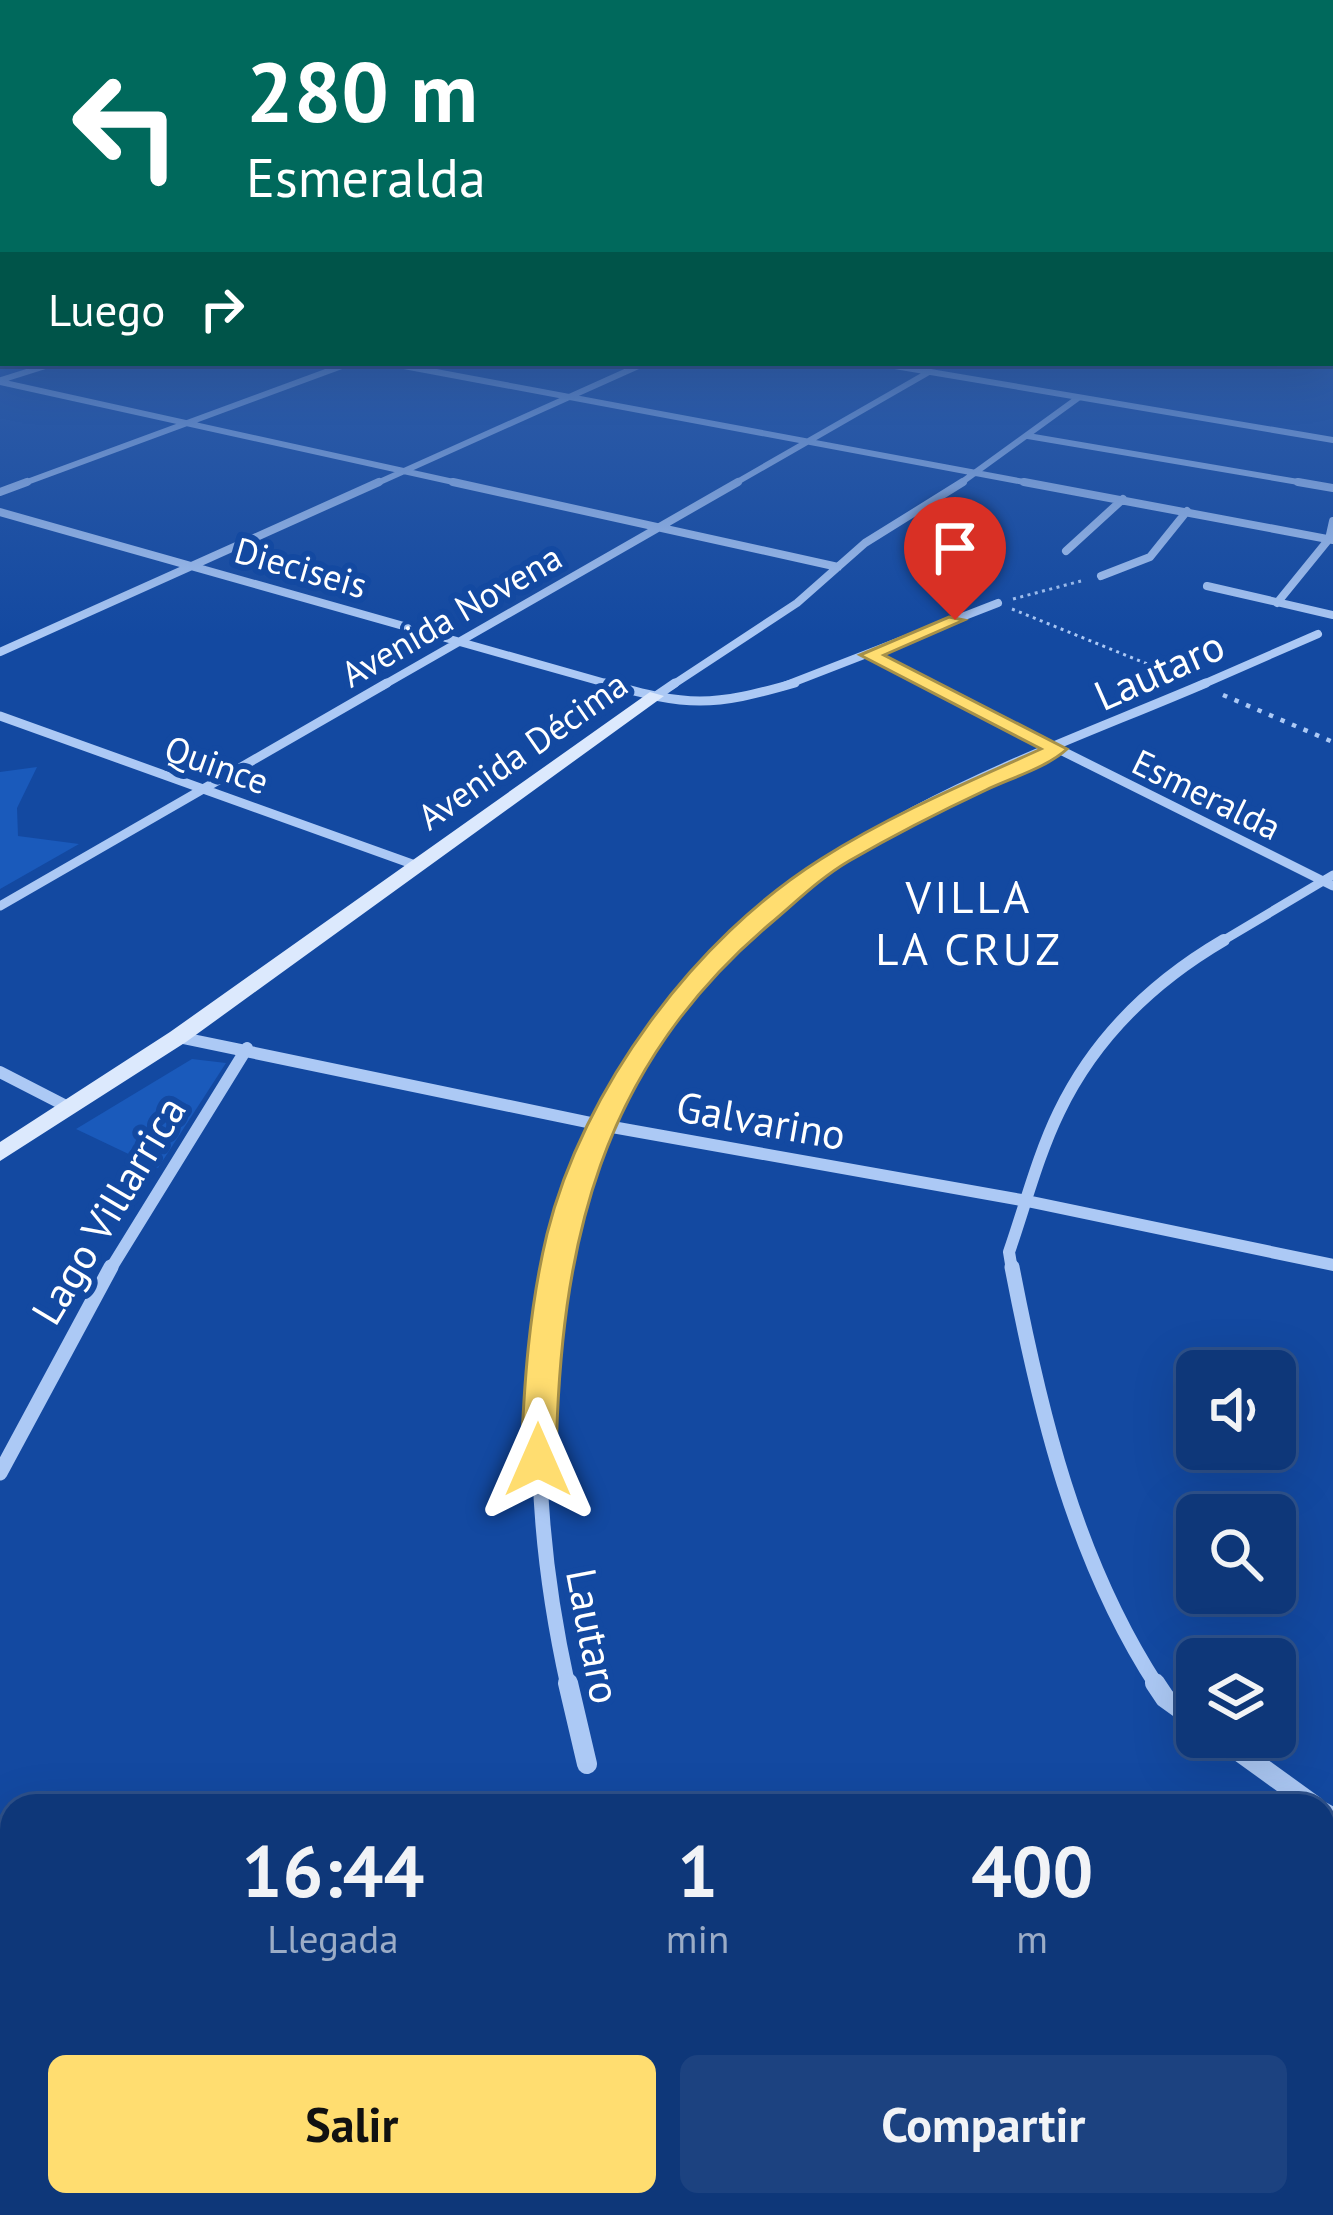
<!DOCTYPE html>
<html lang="es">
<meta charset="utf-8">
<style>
:root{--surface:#0e3779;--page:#1c4280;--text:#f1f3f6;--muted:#9bacc6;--line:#2e518a;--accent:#ffdd70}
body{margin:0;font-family:"PT Sans",sans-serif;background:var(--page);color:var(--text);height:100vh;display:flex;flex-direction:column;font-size:45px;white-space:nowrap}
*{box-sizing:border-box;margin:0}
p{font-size:39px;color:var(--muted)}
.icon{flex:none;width:66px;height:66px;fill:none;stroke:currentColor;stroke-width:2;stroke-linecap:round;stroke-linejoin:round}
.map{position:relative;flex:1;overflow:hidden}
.details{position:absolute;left:0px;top:1794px;width:1335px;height:423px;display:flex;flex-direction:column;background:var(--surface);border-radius:36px 36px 0 0;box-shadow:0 12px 48px #0002,0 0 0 3px var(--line)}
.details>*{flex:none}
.top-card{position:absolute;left:0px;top:0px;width:1335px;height:366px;box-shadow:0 12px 48px #0002,0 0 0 3px var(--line);background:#00695c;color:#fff;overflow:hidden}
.buttons{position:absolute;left:1176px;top:1350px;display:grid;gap:24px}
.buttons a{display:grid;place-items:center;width:120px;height:120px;border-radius:18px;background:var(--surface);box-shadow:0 12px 48px #0002,0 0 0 3px var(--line);font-size:60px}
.pin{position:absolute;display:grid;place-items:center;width:102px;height:102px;color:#fff;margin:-123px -51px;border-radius:50% 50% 50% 0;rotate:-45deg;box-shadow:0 0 12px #0007}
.pin .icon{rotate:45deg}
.me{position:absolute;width:132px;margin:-66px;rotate:0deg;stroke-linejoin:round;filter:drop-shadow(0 0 9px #0008)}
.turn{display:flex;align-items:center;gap:42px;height:252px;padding:0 48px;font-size:54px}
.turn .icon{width:156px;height:156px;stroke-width:2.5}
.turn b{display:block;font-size:84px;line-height:102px}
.then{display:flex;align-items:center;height:114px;padding:0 48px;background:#0003;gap:24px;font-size:45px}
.eta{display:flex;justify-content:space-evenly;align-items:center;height:204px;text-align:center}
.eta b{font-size:72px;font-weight:700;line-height:84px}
.primary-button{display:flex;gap:24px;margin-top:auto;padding:24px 48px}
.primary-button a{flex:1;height:138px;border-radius:18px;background:var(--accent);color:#111;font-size:48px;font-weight:700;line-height:138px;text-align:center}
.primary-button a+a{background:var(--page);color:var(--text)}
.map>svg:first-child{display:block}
</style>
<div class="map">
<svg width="1333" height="2215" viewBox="0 0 1333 2215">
<rect width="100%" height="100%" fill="#1349a1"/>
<path fill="#1a5abb" d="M37 767 17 808 18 836 79 844 0 889V772Z
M192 1059 226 1063 158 1168 76 1129Z
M12 1859V2049L0 2052V1861Z
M1323 1878 1333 1885V2202L1324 2215H1136L1126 2205H1323Z"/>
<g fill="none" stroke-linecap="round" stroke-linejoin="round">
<path stroke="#acc9f5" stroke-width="3" stroke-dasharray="3 4.5" stroke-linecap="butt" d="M1013 599 1081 581
M1012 609 1172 674"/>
<path stroke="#acc9f5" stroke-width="4.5" stroke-dasharray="4.5 8" stroke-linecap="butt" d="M1223 695 1333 742"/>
<path stroke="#acc9f5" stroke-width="6" d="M388 363 1040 485
M877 363 1333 440
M1 380 55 363
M0 382 467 485
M1028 436 1316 485
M19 485 350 363
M373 485 645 363
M732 485 929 372
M958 485 1078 398"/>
<path stroke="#acc9f5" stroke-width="8" d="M453 482 838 567
M1024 482 1333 540
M1298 482 1333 488
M0 492 27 482
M0 512 616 686
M1066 551 1123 499
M1101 576 1150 557 1187 511
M1207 586 1333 615
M1277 603 1329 539 1333 521
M0 652 379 482
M869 655 932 686
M382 686 738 482
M671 686 797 603 865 543 963 482
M784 686 998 603
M1199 686 1318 634"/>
<path stroke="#acc9f5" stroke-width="9" d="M605 683C688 707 712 707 795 683
M926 683 1333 886
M656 696 675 683
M0 716 415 865
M0 906 387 683
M732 943C856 813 1045 752 1206 683
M1219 943 1333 875"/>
<path stroke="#acc9f5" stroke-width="12" d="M178 1037 601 1125 1027 1201 1333 1265
M0 1072 70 1108
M110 1270 247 1048
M558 1270C586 1142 646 1034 735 940
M1012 1270 1009 1252C1025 1206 1038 1155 1059 1112 1095 1037 1154 981 1224 940"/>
<path stroke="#acc9f5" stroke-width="15" d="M558 1267C528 1407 537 1546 568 1686
M1012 1267C1040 1412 1075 1560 1157 1686
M0 1473 111 1267"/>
<path stroke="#acc9f5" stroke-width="20" d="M568 1683 587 1764
M1155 1683 1165 1698 1197 1721
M1219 1737 1315 1806
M1323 1812 1333 1818
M654 2215 656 2205"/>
<path fill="#dce9fd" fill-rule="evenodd" d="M650 692 664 696 186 1042 0 1161V1142L170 1032Z"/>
</g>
<linearGradient id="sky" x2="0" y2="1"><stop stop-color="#0a2859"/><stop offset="0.51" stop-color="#335fa8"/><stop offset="1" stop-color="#335fa8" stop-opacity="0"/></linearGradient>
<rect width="1333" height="636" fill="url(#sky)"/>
<path fill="#ffdd70" stroke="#a69049" stroke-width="3" d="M949 617 964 620 884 655 1067 749C1046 768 1011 778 986 790 939 812 894 835 849 861 820 878 796 902 771 923 599 1068 560 1245 556 1460L551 1470 538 1474 526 1470 521 1460C524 1384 529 1309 547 1234 583 1089 694 939 821 859 890 815 966 783 1041 749L860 655Z"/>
<g text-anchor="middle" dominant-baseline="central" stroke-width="12" stroke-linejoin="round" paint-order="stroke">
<g font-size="36" fill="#fff" stroke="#1349a1">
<text transform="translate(301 567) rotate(16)">Dieciseis</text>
<text transform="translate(451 615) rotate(-30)">Avenida Novena</text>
<text transform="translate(522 750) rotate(-35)">Avenida Décima</text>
<text transform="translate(217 764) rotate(20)">Quince</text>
<text transform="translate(1207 794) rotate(26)">Esmeralda</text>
</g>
<g font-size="42" fill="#fff" stroke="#1349a1">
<text transform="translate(1159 670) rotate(-24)">Lautaro</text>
<text transform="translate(761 1120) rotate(10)">Galvarino</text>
<text transform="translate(108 1210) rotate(-59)">Lago Villarrica</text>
<text transform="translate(594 1636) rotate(79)">Lautaro</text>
</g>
<g font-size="45" letter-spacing="3" fill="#fff" stroke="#1349a1">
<text x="969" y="896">VILLA<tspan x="969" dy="52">LA CRUZ</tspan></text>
</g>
</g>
</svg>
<div class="buttons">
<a><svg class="icon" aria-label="sound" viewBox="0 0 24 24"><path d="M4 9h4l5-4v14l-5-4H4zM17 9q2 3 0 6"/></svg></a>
<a><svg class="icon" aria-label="search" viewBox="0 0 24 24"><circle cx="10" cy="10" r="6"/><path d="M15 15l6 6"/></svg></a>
<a><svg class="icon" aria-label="layers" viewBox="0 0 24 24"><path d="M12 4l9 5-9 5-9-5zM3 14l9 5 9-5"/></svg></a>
</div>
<div class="pin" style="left:955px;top:620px;background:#d93025"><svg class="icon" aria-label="arrive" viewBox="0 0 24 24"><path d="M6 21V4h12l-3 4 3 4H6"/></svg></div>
<svg class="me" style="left:538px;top:1460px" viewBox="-20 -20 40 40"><path d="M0-17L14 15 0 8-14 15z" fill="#ffdd70" stroke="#fff" stroke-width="4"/></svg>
<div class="top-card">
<div class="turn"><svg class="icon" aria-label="left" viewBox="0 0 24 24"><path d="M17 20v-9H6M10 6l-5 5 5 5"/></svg><div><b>280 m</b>Esmeralda</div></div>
<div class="then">Luego<svg class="icon" aria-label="right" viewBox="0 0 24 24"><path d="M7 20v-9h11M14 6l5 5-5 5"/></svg></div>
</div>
<section class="details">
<div class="eta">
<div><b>16:44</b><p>Llegada</p></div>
<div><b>1</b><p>min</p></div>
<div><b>400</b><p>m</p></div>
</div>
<div class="primary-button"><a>Salir</a><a>Compartir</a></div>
</section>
</div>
